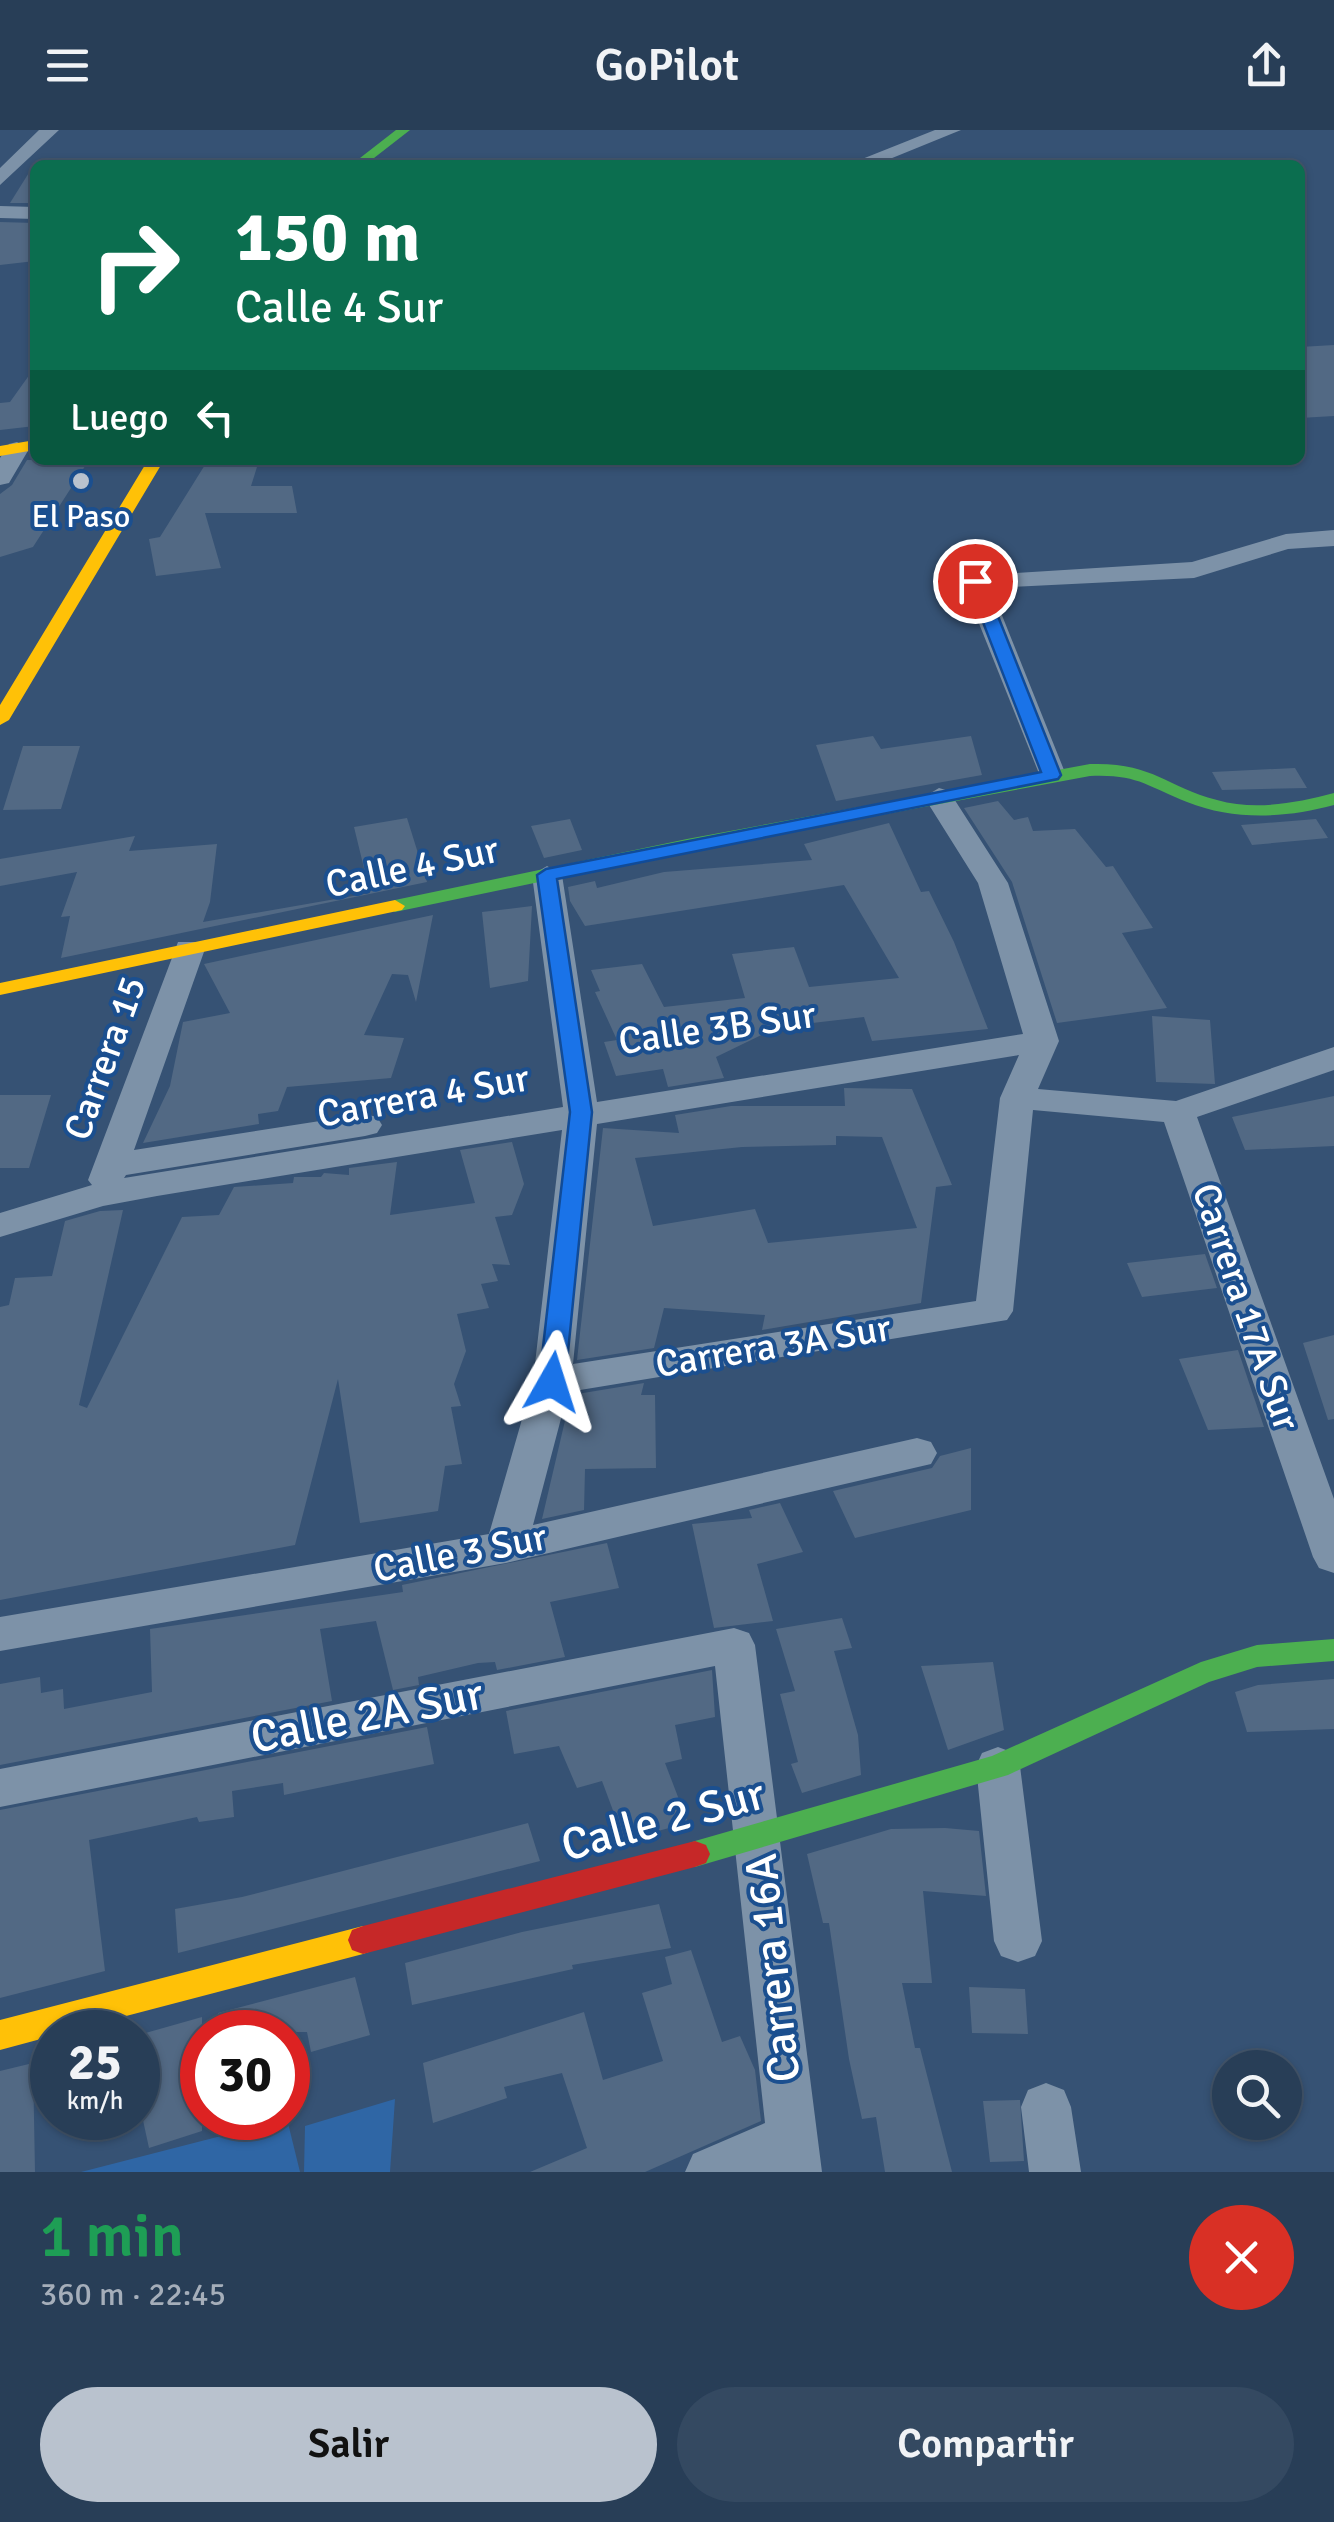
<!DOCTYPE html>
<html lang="es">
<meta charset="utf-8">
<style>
:root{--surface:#283e57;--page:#344961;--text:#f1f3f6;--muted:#a5aeba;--line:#44576d;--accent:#b9c2ce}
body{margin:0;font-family:Signika,sans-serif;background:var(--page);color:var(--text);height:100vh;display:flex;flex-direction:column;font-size:38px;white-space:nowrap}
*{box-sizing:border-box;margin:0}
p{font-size:32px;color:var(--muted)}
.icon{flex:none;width:55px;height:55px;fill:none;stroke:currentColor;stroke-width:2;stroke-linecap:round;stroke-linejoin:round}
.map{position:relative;height:2042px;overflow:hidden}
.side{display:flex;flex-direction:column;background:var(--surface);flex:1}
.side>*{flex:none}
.hud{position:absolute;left:30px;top:30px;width:1275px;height:305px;border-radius:15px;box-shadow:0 2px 8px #0004,0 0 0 2px var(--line);background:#0b6e4f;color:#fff;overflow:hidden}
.controls{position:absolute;left:1212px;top:1920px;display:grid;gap:20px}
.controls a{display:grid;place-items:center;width:90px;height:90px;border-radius:50%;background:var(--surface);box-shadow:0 2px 8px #0004,0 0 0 2px var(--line);font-size:50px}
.speed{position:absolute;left:30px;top:1880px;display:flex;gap:20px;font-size:50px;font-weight:700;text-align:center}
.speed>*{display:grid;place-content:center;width:130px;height:130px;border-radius:50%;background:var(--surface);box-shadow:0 2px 8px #0004,0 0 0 2px var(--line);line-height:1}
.speed small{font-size:25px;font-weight:400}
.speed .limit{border:15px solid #d22;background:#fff;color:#111}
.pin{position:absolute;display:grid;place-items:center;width:85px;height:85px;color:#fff;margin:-42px;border:5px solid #fff;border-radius:50%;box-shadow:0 2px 10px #0007}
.me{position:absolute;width:110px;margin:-55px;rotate:6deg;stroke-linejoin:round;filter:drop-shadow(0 0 8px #0008)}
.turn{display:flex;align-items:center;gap:35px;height:210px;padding:0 40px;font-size:45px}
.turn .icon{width:130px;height:130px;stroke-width:2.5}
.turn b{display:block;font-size:70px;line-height:85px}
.then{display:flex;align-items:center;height:95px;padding:0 40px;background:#0003;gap:20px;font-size:38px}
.round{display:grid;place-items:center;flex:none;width:105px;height:105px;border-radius:52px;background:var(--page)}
.headline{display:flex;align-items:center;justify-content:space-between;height:170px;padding:0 40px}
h1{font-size:60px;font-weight:600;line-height:75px;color:#1e9e55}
.action{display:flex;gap:20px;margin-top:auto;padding:20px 40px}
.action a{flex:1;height:115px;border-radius:60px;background:var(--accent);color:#111;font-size:40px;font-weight:600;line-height:115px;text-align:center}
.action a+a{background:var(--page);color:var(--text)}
header{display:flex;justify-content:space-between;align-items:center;height:130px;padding:0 40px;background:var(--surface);font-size:45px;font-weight:600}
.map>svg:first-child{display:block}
</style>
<header><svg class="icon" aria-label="menu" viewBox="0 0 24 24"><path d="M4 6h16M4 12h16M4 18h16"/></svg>GoPilot<svg class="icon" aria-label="share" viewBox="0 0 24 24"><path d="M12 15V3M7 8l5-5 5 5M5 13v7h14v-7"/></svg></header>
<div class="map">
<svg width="1334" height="2042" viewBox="0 0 1334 2042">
<rect width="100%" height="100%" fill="#365274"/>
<path fill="#2f66a5" d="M395 1969 390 2042H304L305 1996Z
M287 1989 300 2042H81Z"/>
<path fill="#526984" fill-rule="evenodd" d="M35 33V73H10Z
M0 92 35 93V131L0 135Z
M1334 215V286L1300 288V217Z
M35 237V296L0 300V273L10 272Z
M27 330H89L33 417 0 427V364L12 355Z
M208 330H249L247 337H257L251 356H292L297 383H205L221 438 156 446 149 409 160 407Z
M873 606 881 619 971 606 982 645 836 671 816 615Z
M23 616H80L61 679 3 680Z
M1295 638 1307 658 1222 660 1212 642Z
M998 671 1014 690 1028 687 1033 701 1075 699 1106 737 1113 736 1153 798 1122 803 1167 878 1057 893 1012 752 964 678Z
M407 688 427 752 61 828 70 786 61 787 77 742 0 756V729L135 706 129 721 217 714 210 772 203 792 370 763 354 697Z
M570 689 582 720 544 728 531 696Z
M1316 689 1328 708 1252 715 1241 695Z
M889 693 921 762 929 761 954 812 988 899 872 911 864 887 778 897 716 927 724 948 668 957 663 939 616 946 604 912 617 910 595 862 600 861 591 840 642 834 664 877 745 868 732 824 794 817 809 857 899 848 844 755 585 796 570 771 568 757 595 751 597 758 664 742 812 730 804 714Z
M532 776 528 851 490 858 482 782Z
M433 785 416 872 408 845 392 844 364 905 404 908 391 948 287 957 278 981 258 984 259 994 143 1013 170 956 183 892 230 883 204 834Z
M1152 886 1210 890 1215 954 1156 952Z
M844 958 912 959 952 1055 936 1057 921 1173 762 1200 765 1185 664 1178 654 1218 577 1230 603 998 679 1003 675 985 731 976H845ZM836 1006 882 1007 917 1098 768 1113 755 1079 653 1096 635 1028 742 1017 836 1015Z
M0 965H51L29 1038H0Z
M1334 966V1016L1245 1020 1232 987Z
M512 1012 524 1054 512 1085 495 1087 510 1135 492 1134 498 1151 481 1154 489 1178 457 1184 466 1221 454 1254 461 1276 451 1277 462 1334 445 1336 438 1381 360 1393 338 1249 295 1415 0 1470V1177L9 1175 15 1148 52 1146 65 1091 100 1081 123 1080 79 1275 87 1278 182 1087 219 1085 234 1057 293 1053 294 1047H321L324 1043 349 1045V1038L397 1032 390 1085 475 1073 460 1020Z
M1205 1124 1217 1158 1142 1167 1127 1133Z
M1334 1205V1289L1328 1290 1303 1213Z
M1238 1220 1264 1297 1208 1300 1179 1229Z
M644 1253 641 1265H655L656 1338 585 1339 584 1380 542 1389 571 1265Z
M971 1318V1380L855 1408 833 1361 932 1338 940 1326Z
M780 1373 803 1422 757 1434 773 1491 714 1498 692 1394 752 1388 749 1380Z
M607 1413 619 1458 550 1472 565 1527 497 1540 495 1532 478 1533 418 1547 419 1555 393 1560 376 1491 320 1499 332 1571 0 1635V1554L40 1547 41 1563 63 1559 64 1579 152 1562 150 1499 403 1462 402 1455Z
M842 1488 852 1518 834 1521 858 1605 861 1645 802 1663 791 1634 798 1632 780 1564 795 1561 776 1499Z
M993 1532 1004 1600 948 1620 921 1536Z
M712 1540 715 1587 675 1595 682 1629 665 1633 688 1693 624 1710 602 1651 577 1658 559 1616 514 1624 506 1581Z
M1334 1549V1599L1247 1602 1235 1562 1258 1555Z
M427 1597 434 1634 284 1665 283 1653 232 1661 234 1687 199 1692 197 1687 89 1710 105 1841 0 1868V1680Z
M528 1693 540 1731 178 1823 175 1779 242 1767Z
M945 1698 979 1701 986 1766 923 1761 932 1853H902L915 1918H920L952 2042H885L876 1987 862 1989 849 1929 829 1793H823L807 1724 891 1699Z
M659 1774 671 1818 572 1835 573 1839 412 1875 405 1833 522 1802Z
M691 1820 722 1912 740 1906 755 1940 761 1991 645 2042H530L587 2018 562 1943 504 1957 507 1968 433 1993 423 1933 584 1882 603 1950 663 1931 642 1863 672 1854 665 1827Z
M355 1847 370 1905 311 1922 307 1902H221L218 1883Z
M969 1857 1025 1859 1028 1904 972 1903Z
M202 1887V2001L149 2018 138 1967 142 1904Z
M33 1933 35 2042H0V1941Z
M1020 1970 1024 2031 990 2032 983 1971Z"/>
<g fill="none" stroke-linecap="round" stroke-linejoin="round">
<path fill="#7d92a8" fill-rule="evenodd" d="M39 0H59L0 55V38Z
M935 0H961L875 35H847Z
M0 76 35 77V89L0 88Z
M17 312 29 319 9 353 0 355V328L9 314Z
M373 330H404L392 337Z
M1334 400V416L1288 419 1194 448 991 458 1066 645 1062 651H1042L962 451 966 446 1192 432 1286 404Z
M939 658 949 661 1008 753 1059 911 1038 959 1176 971 1334 917V940L1197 987 1334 1369V1443L1319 1438 1313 1427 1164 992 1033 980 1013 1181 1007 1190 568 1262 533 1395 917 1308 931 1312 937 1323 931 1334 506 1433 0 1521V1487L489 1404 533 1251 562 1000 157 1066 103 1076 0 1107V1083L92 1055 88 1050 178 812H200L205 819 134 1020 365 984 377 987 382 995 377 1003 365 1006 126 1045 124 1048 563 977 532 745 547 736 562 745 597 972 1023 904 978 753 924 667ZM1019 925 1000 968 976 1171 573 1234 597 994Z
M734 1498 749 1503 755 1515 822 2042H685L693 2024 765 1993 715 1536 0 1677V1639Z
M998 1617 1014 1623 1020 1636 1042 1811 1035 1826 1018 1832 1001 1826 994 1811 976 1636 982 1623Z
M1046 1953 1064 1960 1071 1977 1081 2042H1029L1021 1977 1028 1960Z"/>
<path fill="#4caf50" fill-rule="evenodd" d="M396 0H410L365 35H351Z
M1090 634C1153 632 1164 656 1217 670 1255 681 1296 673 1334 663V675C1286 688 1234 691 1187 672 1146 656 1138 644 1090 646L687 721 395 782 385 776 395 770 687 709Z
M1334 1509V1531L1257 1537 1209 1552 1008 1645 695 1737 684 1733 680 1724 684 1715 695 1711 992 1626 1201 1532 1257 1515Z"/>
<path fill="#ffc107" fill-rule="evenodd" d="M35 310V320L0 326V316Z
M148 330H164L9 590 0 595V575Z
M395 770 405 776 402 780 0 865V853Z
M363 1796 374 1800 378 1810 374 1820 363 1824 65 1902H52V1906L0 1920V1890Z"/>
<path fill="#c62828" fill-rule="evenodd" d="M695 1711 706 1715 710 1724 706 1733 695 1737 363 1824 352 1820 348 1810 352 1800 363 1796Z"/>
</g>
<path fill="#1a73e8" stroke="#114b97" stroke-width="2.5" d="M975 446 984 451 1061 645 1058 649 557 749 592 982 565 1252 552 1261 543 1258 539 1252 570 982 537 745 546 739 1041 642 967 451Z"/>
<circle fill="#b9c2ce" stroke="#1b4f8f" stroke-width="4" cx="81" cy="351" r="10"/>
<g text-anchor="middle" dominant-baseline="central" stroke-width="8" stroke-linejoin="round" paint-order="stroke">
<g font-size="32" fill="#fff" stroke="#1b4f8f">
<text x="81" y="386">El Paso</text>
</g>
<g font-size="38" fill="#fff" stroke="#1b4f8f">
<text transform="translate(412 737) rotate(-12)">Calle 4 Sur</text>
<text transform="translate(717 898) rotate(-8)">Calle 3B Sur</text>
<text transform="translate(105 928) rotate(-70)">Carrera 15</text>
<text transform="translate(423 966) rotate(-10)">Carrera 4 Sur</text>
<text transform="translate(1246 1177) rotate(71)">Carrera 17A Sur</text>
<text transform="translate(773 1216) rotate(-9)">Carrera 3A Sur</text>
<text transform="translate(460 1423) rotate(-11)">Calle 3 Sur</text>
</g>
<g font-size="45" fill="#fff" stroke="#1b4f8f">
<text transform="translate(367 1586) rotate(-11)">Calle 2A Sur</text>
<text transform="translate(663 1690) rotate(-15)">Calle 2 Sur</text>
<text transform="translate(773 1838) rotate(-96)">Carrera 16A</text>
</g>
</g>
</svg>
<div class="controls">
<a><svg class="icon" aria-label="search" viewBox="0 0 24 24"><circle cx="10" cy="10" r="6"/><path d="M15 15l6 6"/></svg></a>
</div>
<div class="speed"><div>25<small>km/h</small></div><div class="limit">30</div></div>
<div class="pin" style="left:975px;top:451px;background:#d93025"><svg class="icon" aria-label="arrive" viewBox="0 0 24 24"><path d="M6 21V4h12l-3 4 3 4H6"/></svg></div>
<svg class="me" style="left:552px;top:1252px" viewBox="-20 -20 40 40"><path d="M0-17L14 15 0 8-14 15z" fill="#1a73e8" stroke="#fff" stroke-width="4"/></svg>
<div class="hud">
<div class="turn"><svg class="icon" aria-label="right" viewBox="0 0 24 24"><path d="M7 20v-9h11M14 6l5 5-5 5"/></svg><div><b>150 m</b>Calle 4 Sur</div></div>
<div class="then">Luego<svg class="icon" aria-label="left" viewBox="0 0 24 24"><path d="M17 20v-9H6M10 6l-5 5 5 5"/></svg></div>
</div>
</div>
<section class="side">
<div class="headline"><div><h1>1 min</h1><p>360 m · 22:45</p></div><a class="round" style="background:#d93025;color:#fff"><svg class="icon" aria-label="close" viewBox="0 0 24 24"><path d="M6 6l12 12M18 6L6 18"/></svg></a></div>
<div class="action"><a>Salir</a><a>Compartir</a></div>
</section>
